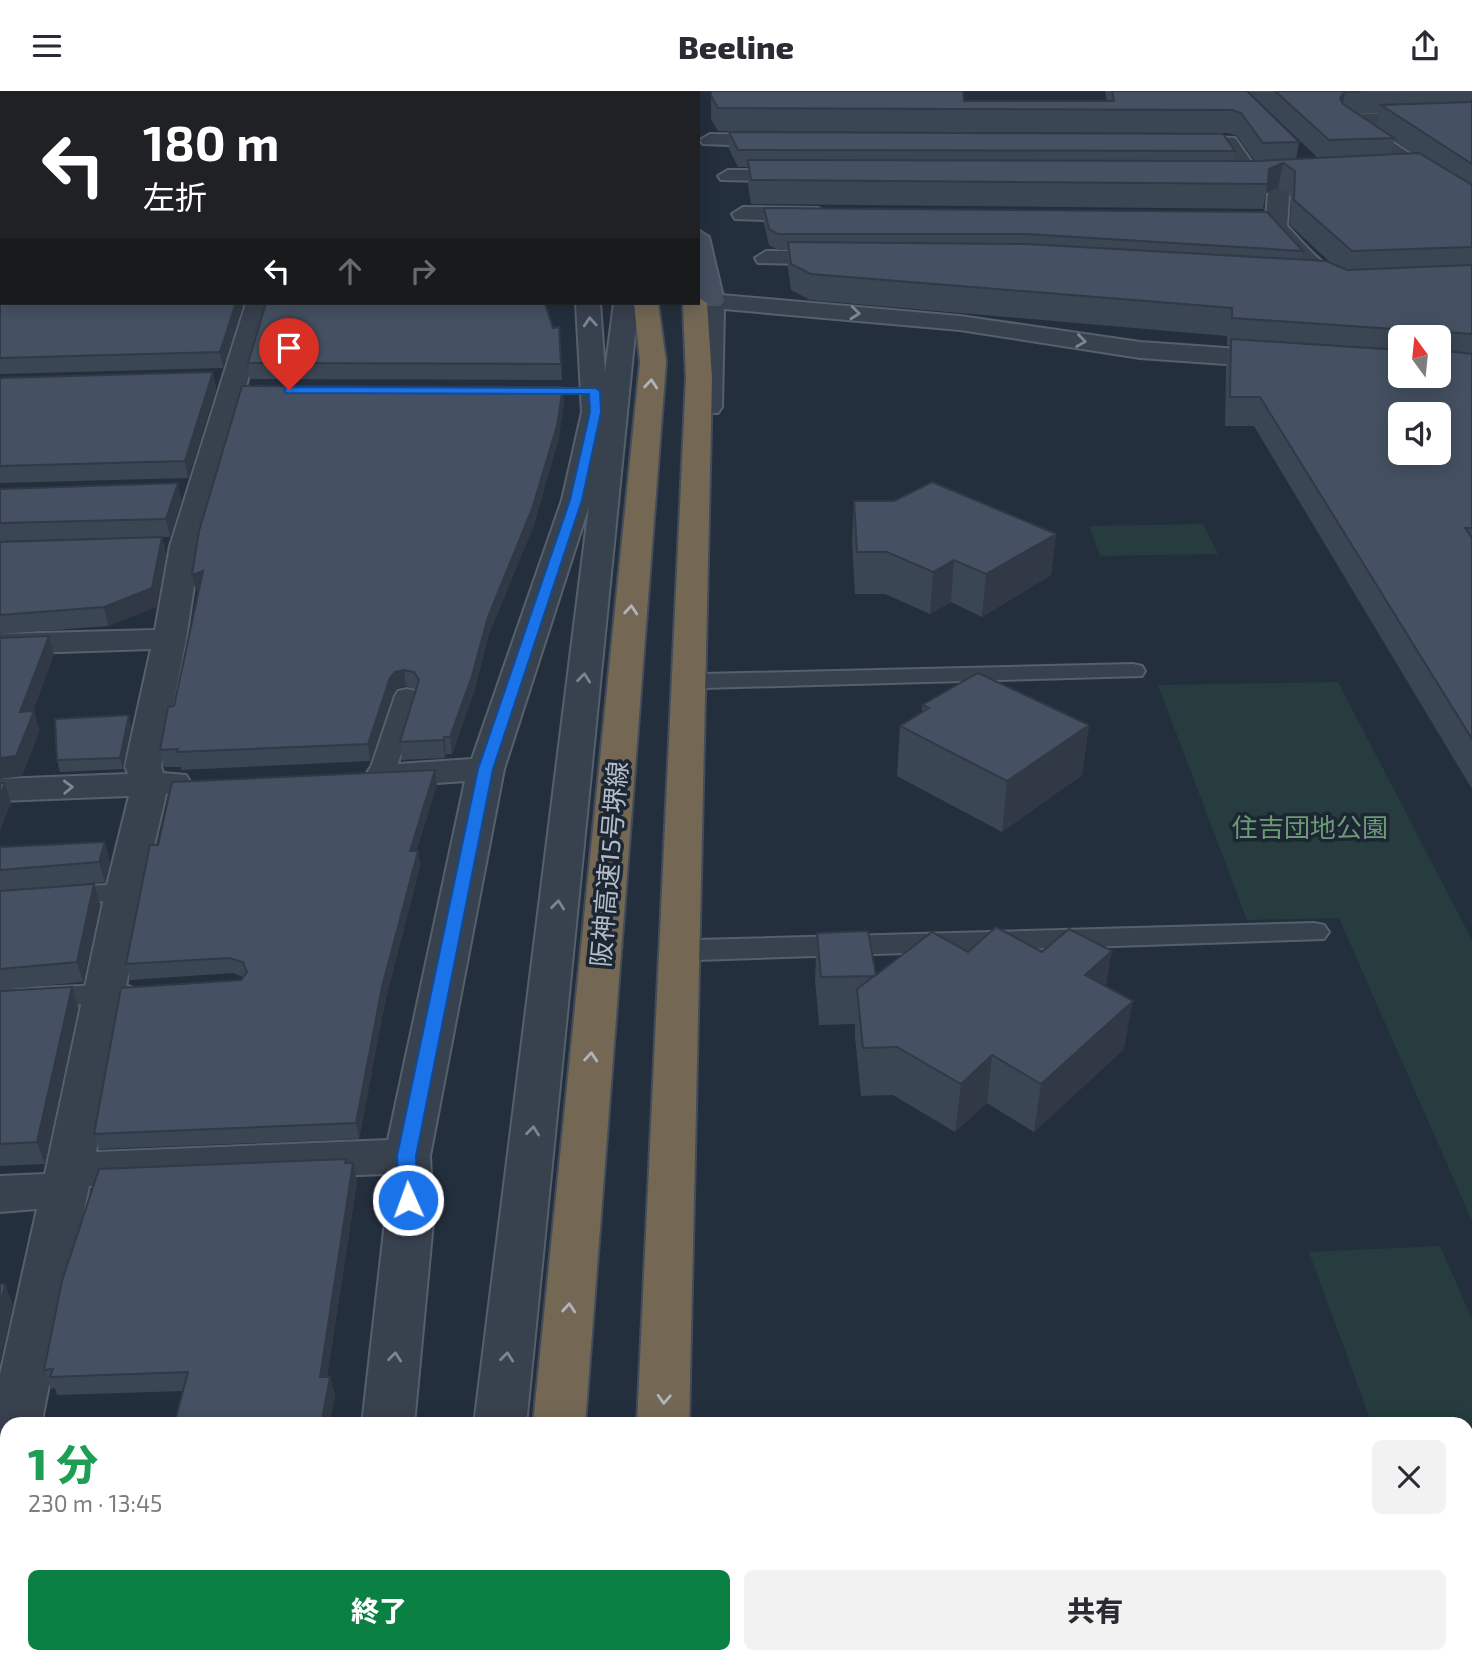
<!DOCTYPE html>
<html lang="ja">
<meta charset="utf-8">
<style>
:root{--surface:#fff;--page:#f2f2f3;--text:#2b2b33;--muted:#7c7c81;--accent:#0b8043}
body{margin:0;font-family:"Exo 2","Noto Sans JP",sans-serif;background:var(--page);color:var(--text);height:100vh;display:flex;flex-direction:column;font-size:26px;white-space:nowrap}
*{box-sizing:border-box;margin:0}
p{font-size:23px;color:var(--muted)}
.icon{flex:none;width:38px;height:38px;fill:none;stroke:currentColor;stroke-width:2;stroke-linecap:round;stroke-linejoin:round}
.map{position:relative;flex:1;overflow:hidden}
.sheet{position:absolute;left:0px;top:1326px;width:1474px;height:247px;display:flex;flex-direction:column;background:var(--surface);border-radius:21px 21px 0 0;box-shadow:0 4px 18px #0003}
.sheet>*{flex:none}
.banner{position:absolute;left:0px;top:0px;width:700px;height:214px;box-shadow:0 4px 18px #0003;background:#202124;color:#fff;overflow:hidden}
.needle{width:46px;rotate:345deg}
.controls{position:absolute;left:1388px;top:234px;display:grid;gap:14px}
.controls a{display:grid;place-items:center;width:63px;height:63px;border-radius:10px;background:var(--surface);box-shadow:0 4px 18px #0003;font-size:35px}
.pin{position:absolute;display:grid;place-items:center;width:60px;height:60px;color:#fff;margin:-72px -30px;border-radius:50% 50% 50% 0;rotate:-45deg;box-shadow:0 0 7px #0007}
.pin .icon{rotate:45deg}
.me{position:absolute;width:77px;margin:-38px;rotate:358deg;stroke-linejoin:round;filter:drop-shadow(0 0 5px #0008)}
.turn{display:flex;align-items:center;gap:24px;height:147px;padding:0 28px;font-size:32px}
.turn .icon{width:91px;height:91px;stroke-width:2.5}
.turn b{display:block;font-size:49px;line-height:60px}
.lanes{display:flex;align-items:center;height:66px;padding:0 28px;background:#0003;justify-content:center;gap:35px;direction:ltr}
.lanes .off{opacity:.35}
.round{display:grid;place-items:center;flex:none;width:74px;height:74px;border-radius:10px;background:var(--page)}
.head{display:flex;align-items:center;justify-content:space-between;height:119px;padding:0 28px}
h1{font-size:42px;font-weight:800;line-height:52px;color:#1e9e55}
.action{display:flex;gap:14px;margin-top:auto;padding:14px 28px}
.action a{flex:1;height:80px;border-radius:10px;background:var(--accent);color:#fff;font-size:28px;font-weight:800;line-height:80px;text-align:center}
.action a+a{background:var(--page);color:var(--text)}
header{display:flex;justify-content:space-between;align-items:center;height:91px;padding:0 28px;background:var(--surface);font-size:32px;font-weight:800}
.map>svg:first-child{display:block}
</style>
<header><svg class="icon" aria-label="menu" viewBox="0 0 24 24"><path d="M4 6h16M4 12h16M4 18h16"/></svg>Beeline<svg class="icon" aria-label="share" viewBox="0 0 24 24"><path d="M12 15V3M7 8l5-5 5 5M5 13v7h14v-7"/></svg></header>
<div class="map">
<svg width="1472" height="1573" viewBox="0 0 1472 1573">
<rect width="100%" height="100%" fill="#242f3e"/>
<path fill="#263c3f" d="M1203 433 1218 463 1100 465 1089 435Z
M1338 591 1472 849V1130L1339 827 1247 829 1158 594Z
M1440 1155 1472 1228V1350L1467 1351 1466 1334 1372 1333 1309 1161Z"/>
<g fill="none" stroke-linecap="round" stroke-linejoin="round">
<defs>
<path id="lane" d="M1133 573 1142 575 1145 580 1142 585 704 597 695 595 692 590 695 585 704 583Z
M407 598 416 600 419 605 394 685 390 691H372L368 685 395 605 398 600Z
M124 793 134 796 138 802 134 808 0 818V800Z
M1314 832 1324 834 1329 841 1324 848 697 869 687 866 682 859 687 852 697 849Z
M120 893 131 896 135 903 131 910 0 919V899Z"/>
<path id="street" d="M529 0H547V2H529Z
M566 0H584V2H566Z
M671 0H689L690 2H672Z
M1431 20 1438 22 1441 26 1438 30 1368 35 1472 104V120L1464 119 1338 30 1348 24Z
M710 43 781 44 791 50 781 56 703 53 700 49Z
M1188 45 1235 47 1258 80 1292 81 1295 85 1290 90 1287 135C1308 157 1327 182 1358 190L1362 195 1358 200C1322 209 1283 163 1265 136L1269 92 1245 90 1222 57 1181 55 1178 51 1181 47Z
M728 79H800L810 85 800 91 721 89 718 85Z
M743 116 818 117 829 124 818 131 735 128 732 123Z
M766 160H839L850 167 839 174 758 172 755 167Z
M698 202 960 225 1140 251 1281 261 1290 264 1294 269 1290 274 1281 277 1140 267 960 239 724 218 722 316 718 322H700L696 316 700 216 688 212H698Z
M246 212H270L200 455 186 548 161 675 163 682 186 684 191 692 186 700 166 703 143 802 96 1061 388 1049 465 690 383 696 370 693 365 685 370 677 383 674 472 668 562 409 582 321 576 212H600L605 281 614 212H638L526 1334H474L589 415 504 678 430 1065 433 1131 414 1334H362L385 1131V1083L89 1095 41 1334H7V1430L0 1433V1284L37 1118 0 1121V1085L45 1083 105 802 129 705 0 710V688L128 683 125 675 151 558 0 563V543L155 539 170 455Z
M335 1566H393V1573H335Z
M445 1566H503L502 1573H444Z
M656 1566H714V1573H656Z"/>
<path id="secondary" d="M698 139 709 146 724 210 720 215H704L698 201Z"/>
<path id="highway" d="M599 0H617V2H599Z
M631 0H649V2H631Z
M698 206 707 212 712 287 689 1334H637L686 287 683 212H698Z
M634 212H658L666 271 585 1334H533L640 271Z
M508 1566H566V1573H508Z
M622 1566H680L679 1573H621Z"/>
</defs>
<use href="#lane" stroke="#565f6c" stroke-width="4"/>
<use href="#street" stroke="#565f6c" stroke-width="4"/>
<use href="#secondary" stroke="#565f6c" stroke-width="4"/>
<use href="#highway" stroke="#434c59" stroke-width="4"/>
<use href="#lane" fill="#38414e" fill-rule="evenodd"/>
<use href="#street" fill="#38414e" fill-rule="evenodd"/>
<use href="#secondary" fill="#465061" fill-rule="evenodd"/>
<use href="#highway" fill="#746855" fill-rule="evenodd"/>
</g>
<path fill="#3b4654" fill-rule="evenodd" d="M1105 0H1247L1299 51 1296 68 1318 67 1248 0H1472V698L1254 335H1225L1226 276 1230 255 1227 254V245L810 209 791 199 788 177V159H778L769 154 764 133V117L1303 160 1301 169 1332 173 1290 134 1291 105 1278 97 1266 102 1263 118 751 113 748 94V76H738L729 58V41L1235 60 1233 70H1255L1237 45 1228 42 718 40 711 28V5L964 10H1107ZM1379 22 1377 35 1359 23ZM1394 49 1414 63 1391 64ZM1400 247H1438L1400 285Z
M0 202 2 212H243L223 277 0 283Z
M559 236 562 289 250 288 248 272Z
M213 281 216 298 188 387 0 392V287Z
M563 296 564 311 558 350 534 434 489 543 474 601 452 663H446L445 667 402 669 400 651 417 598 406 595 397 597 393 604 370 670 181 679V676H164L160 659 174 615 199 499 196 500 192 484Z
M178 392 181 410 170 446H162L166 464 156 516 108 535 0 543V451L109 447 0 450V398Z
M854 410 1056 443 1051 484 982 526 951 511 930 523 885 503H855L852 451Z
M922 614 1089 634 1082 684 1002 741 897 685 900 635 922 622Z
M131 635 123 678 60 681 57 669Z
M435 679 437 694 416 760H418L420 775 385 911 359 1048 99 1058 94 1043 243 886 233 882 130 889 126 873 158 754Z
M0 756 110 771 105 791 0 800Z
M0 800 100 813 83 891 0 899Z
M817 842 876 884 968 861 1106 895 1124 958 1034 1041 987 1012 955 1041 893 1004 861 1005 855 946V933L819 934 815 889Z
M72 896 78 916 45 1073 0 1075V900Z
M346 1068V1072H353L357 1091 327 1286H330L335 1305 329 1334H174L183 1300 57 1304 55 1297 51 1298 44 1279Z
M1466 1368H1472V1573H967L966 1566H1466Z"/>
<path fill="#303945" d="M1345 1 1341 23 1340 7Z
M1283 72 1278 97 1266 102 1269 78Z
M236 212H243L223 277 220 261Z
M213 281 216 298 188 387 185 370Z
M563 296 564 311 558 350 534 434 489 543 474 601 452 663 450 646Z
M178 392 181 410 170 446 166 428Z
M1056 443 1051 484 982 526 986 483Z
M162 446 166 464 156 516 108 535 104 516Z
M954 469 951 511 930 523 933 481Z
M203 480 206 496 196 500 192 484Z
M49 545 54 564 26 640 20 621Z
M404 579 406 595 397 597 393 604 370 670 368 653 390 587 395 581Z
M34 620 40 640 22 685 0 688V667Z
M129 624 131 635 123 678 120 667Z
M1089 634 1082 684 1002 741 1007 690Z
M444 646 446 663 445 667 443 649Z
M435 679 437 694 412 775 410 760Z
M5 692 11 712 0 740V705Z
M105 751 110 771 105 791 99 771Z
M418 760 420 775 385 911 359 1048 356 1032 382 896Z
M94 793 100 813 83 891 77 871Z
M1112 860 1104 908 1085 884Z
M72 896 78 916 45 1073 37 1051Z
M1133 910 1124 958 1034 1041 1041 993Z
M992 964 987 1012 955 1041 961 993Z
M353 1072 357 1091 324 1305 320 1286Z
M5 1193 13 1214 0 1272V1214Z
M330 1286 335 1305 329 1334H321Z
M264 1566H273L272 1573H263Z"/>
<path fill="#455162" stroke="#303945" stroke-width="2" fill-rule="evenodd" d="M0 0H385V2H2V194L0 193V125L1 119H0V65H1L0 58Z
M711 0H963L964 10H1114L1112 0H1247L1299 51 1263 52 1241 22 1232 19 718 17 711 5Z
M1275 0H1361L1345 1 1340 7 1343 13 1394 47 1329 49Z
M1472 9V73L1381 14 1470 11Z
M729 41 1223 43 1235 60 738 59Z
M1419 62 1472 94V156L1352 160 1294 109 1295 80 1283 72 1269 78 1268 93 751 89 748 69 1256 70Z
M764 117 1267 121 1303 160 1027 143H778L769 138Z
M788 151 1027 153 1326 170 1347 179 1472 174V243L1445 241 1442 254 1438 256V247H1409L1408 239 1232 227V217L811 183 791 173Z
M2 201V212H236L220 261 0 267V202Z
M266 212H545L553 237 559 236 561 273 248 272Z
M1231 248 1400 259V285H1438V259L1472 263V437H1465L1472 447V648L1260 306H1230ZM1400 324H1438V362H1400Z
M213 281 185 370 0 375V287Z
M242 295 563 296 557 335 532 418 488 526 472 585 450 646H444L443 649 400 651 419 589 414 581 404 579 395 581 390 587 368 653 177 661 178 658 160 659 168 616 174 615 203 480 192 484 199 440Z
M932 391 1056 443 986 483 954 469 933 481 887 461H857L854 410H894Z
M178 392 166 428 0 432V398Z
M162 446 152 497 104 516 0 524V451Z
M49 545 20 621 34 620 16 665 0 667V547Z
M978 582 1089 634 1007 690 900 635 929 617 922 614Z
M129 624 120 667 57 669 55 628Z
M435 679 410 760H418L382 896 356 1032 94 1043 121 897 241 889 247 881 243 871 229 867 126 873 150 754H158L172 691Z
M0 692H5L0 705Z
M105 751 99 771 0 779V756Z
M94 793 77 871 0 878V800Z
M996 836 1042 861 1069 838 1112 860 1085 884 1133 910 1041 993 992 964 961 993 897 956 863 957 857 898 874 885 821 886 817 842 868 840 876 884 932 841 968 861Z
M72 896 37 1051 0 1053V900Z
M346 1068 345 1072H353L320 1286H330L321 1334H174L188 1281 50 1286 53 1278 44 1279 62 1190 99 1078Z
M0 1193H5L0 1214Z
M1466 1368H1472V1549H1466Z
M11 1566H264L263 1573H9Z
M981 1566H1108L982 1572Z"/>
<defs><path id="oneway-chevron" d="M-2-3.5L2.5 0L-2 3.5" fill="none" stroke-width="1.6" stroke-linecap="round" stroke-linejoin="round" transform="scale(1.75)"/></defs>
<g stroke="#7c8592">
<use href="#oneway-chevron" transform="translate(855 222) rotate(6)"/>
<use href="#oneway-chevron" transform="translate(590 231) rotate(-94)"/>
<use href="#oneway-chevron" transform="translate(1081 250) rotate(8)"/>
<use href="#oneway-chevron" transform="translate(584 587) rotate(-84)"/>
<use href="#oneway-chevron" transform="translate(68 696) rotate(-2)"/>
<use href="#oneway-chevron" transform="translate(558 814) rotate(-84)"/>
<use href="#oneway-chevron" transform="translate(533 1040) rotate(-84)"/>
<use href="#oneway-chevron" transform="translate(395 1266) rotate(-84)"/>
<use href="#oneway-chevron" transform="translate(507 1266) rotate(-84)"/>
</g>
<g stroke="#aeb4bd">
<use href="#oneway-chevron" transform="translate(651 293) rotate(-85)"/>
<use href="#oneway-chevron" transform="translate(631 519) rotate(-85)"/>
<use href="#oneway-chevron" transform="translate(591 966) rotate(-85)"/>
<use href="#oneway-chevron" transform="translate(569 1217) rotate(-85)"/>
<use href="#oneway-chevron" transform="translate(664 1308) rotate(93)"/>
</g>
<path fill="#1a73e8" stroke="#114b97" stroke-width="2" d="M289 296 595 297 600 300 601 321 582 409 493 678 416 1065 418 1109 408 1117 399 1109 397 1065 478 678 570 409 590 321 589 303 285 302V297Z"/>
<g text-anchor="middle" dominant-baseline="central" stroke-width="7" stroke-linejoin="round" paint-order="stroke">
<g font-size="26" fill="#6b9a76" stroke="#1d2633">
<text x="1310" y="735">住吉団地公園</text>
</g>
<g font-size="26" fill="#b4bcc9" stroke="#1d2633">
<text transform="translate(608 773) rotate(-85)">阪神高速15号堺線</text>
</g>
</g>
</svg>
<div class="controls">
<a><svg class="needle" viewBox="-14 -14 28 28"><path d="M0-13l5 13h-10z" fill="#e53935"/><path d="M0 13l5-13h-10z" fill="#7c7c81"/></svg></a>
<a><svg class="icon" aria-label="sound" viewBox="0 0 24 24"><path d="M4 9h4l5-4v14l-5-4H4zM17 9q2 3 0 6"/></svg></a>
</div>
<div class="pin" style="left:289px;top:299px;background:#d93025"><svg class="icon" aria-label="arrive" viewBox="0 0 24 24"><path d="M6 21V4h12l-3 4 3 4H6"/></svg></div>
<svg class="me" style="left:408px;top:1109px" viewBox="-20 -20 40 40"><circle r="17" fill="#1a73e8" stroke="#fff" stroke-width="3"/><path d="M0-11L8 9 0 5-8 9z" fill="#fff"/></svg>
<div class="banner">
<div class="turn"><svg class="icon" aria-label="left" viewBox="0 0 24 24"><path d="M17 20v-9H6M10 6l-5 5 5 5"/></svg><div><b>180 m</b>左折</div></div>
<div class="lanes"><svg class="icon" aria-label="left" viewBox="0 0 24 24"><path d="M17 20v-9H6M10 6l-5 5 5 5"/></svg><svg class="icon off" aria-label="ahead" viewBox="0 0 24 24"><path d="M12 20V5M6 11l6-6 6 6"/></svg><svg class="icon off" aria-label="right" viewBox="0 0 24 24"><path d="M7 20v-9h11M14 6l5 5-5 5"/></svg></div>
</div>
<section class="sheet">
<div class="head"><div><h1>1 分</h1><p>230 m · 13:45</p></div><a class="round"><svg class="icon" aria-label="close" viewBox="0 0 24 24"><path d="M6 6l12 12M18 6L6 18"/></svg></a></div>
<div class="action"><a>終了</a><a>共有</a></div>
</section>
</div>
